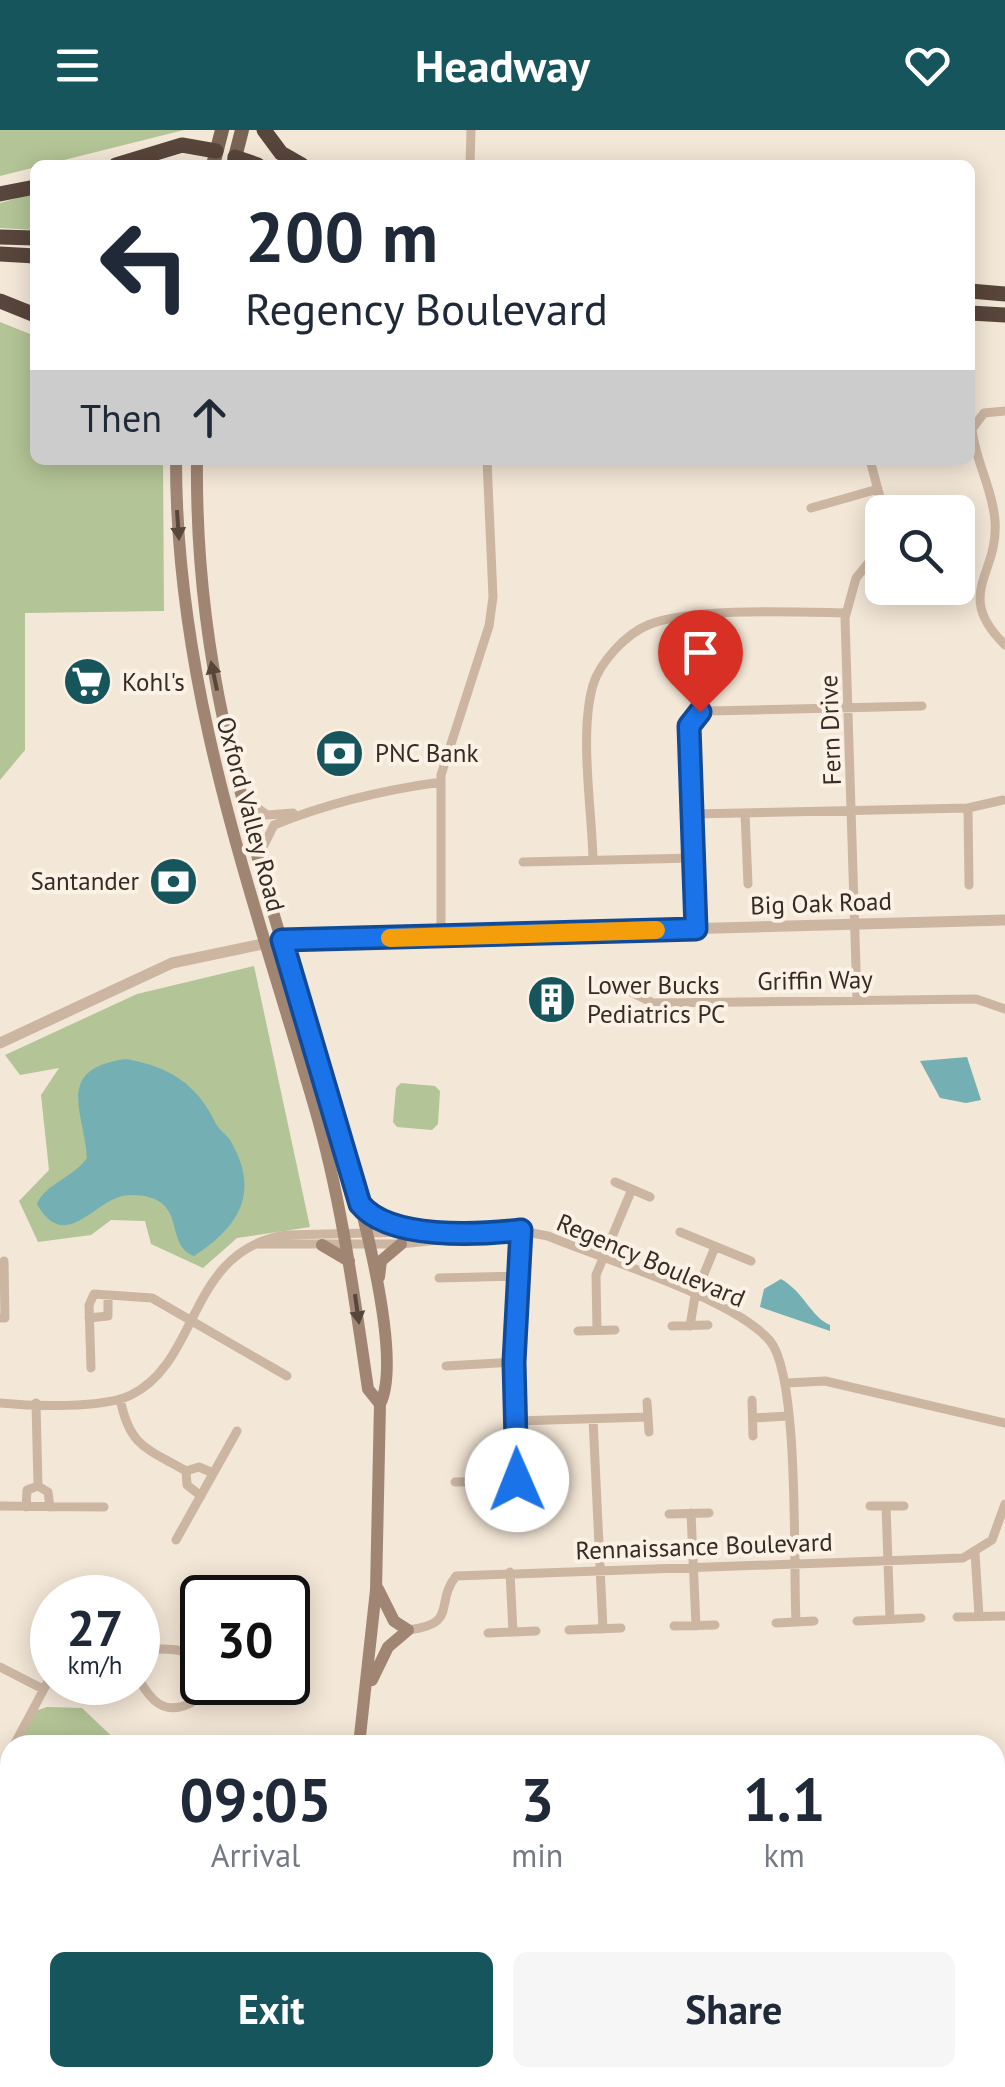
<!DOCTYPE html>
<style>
:root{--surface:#fff;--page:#f6f6f7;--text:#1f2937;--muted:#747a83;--accent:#17555c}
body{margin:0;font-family:"PT Sans",sans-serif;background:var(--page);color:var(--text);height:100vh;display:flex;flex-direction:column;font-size:38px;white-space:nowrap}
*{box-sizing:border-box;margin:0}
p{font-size:32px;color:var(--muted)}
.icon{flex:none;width:55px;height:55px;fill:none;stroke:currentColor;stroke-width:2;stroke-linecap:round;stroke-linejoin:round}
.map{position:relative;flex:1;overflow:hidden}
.sheet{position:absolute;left:0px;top:1605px;width:1005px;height:352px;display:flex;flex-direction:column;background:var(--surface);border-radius:30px 30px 0 0;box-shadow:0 5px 25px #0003}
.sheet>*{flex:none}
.guide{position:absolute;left:30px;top:30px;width:945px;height:305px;border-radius:15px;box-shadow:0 5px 25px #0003;background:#fff;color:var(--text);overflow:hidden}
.fabs{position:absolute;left:865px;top:365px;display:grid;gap:20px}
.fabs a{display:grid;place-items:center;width:110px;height:110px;border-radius:15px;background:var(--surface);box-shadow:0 5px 25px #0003;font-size:50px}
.speed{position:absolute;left:30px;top:1445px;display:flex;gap:20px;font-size:50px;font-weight:700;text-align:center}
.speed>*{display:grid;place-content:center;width:130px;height:130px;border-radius:50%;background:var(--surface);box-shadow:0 5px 25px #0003;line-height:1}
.speed small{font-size:25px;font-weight:400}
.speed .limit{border:5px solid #111;border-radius:15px;background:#fff;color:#111}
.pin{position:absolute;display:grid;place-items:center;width:85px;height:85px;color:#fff;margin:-102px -42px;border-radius:50% 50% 50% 0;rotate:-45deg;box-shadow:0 0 10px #0007}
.pin .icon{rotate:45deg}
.me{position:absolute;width:110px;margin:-55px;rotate:359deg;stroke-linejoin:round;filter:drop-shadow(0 0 8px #0008)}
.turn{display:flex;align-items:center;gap:35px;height:210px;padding:0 50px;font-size:45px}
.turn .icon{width:130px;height:130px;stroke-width:2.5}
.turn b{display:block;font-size:70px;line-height:85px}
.then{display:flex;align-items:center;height:95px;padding:0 50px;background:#0003;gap:20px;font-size:38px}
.eta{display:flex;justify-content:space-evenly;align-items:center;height:170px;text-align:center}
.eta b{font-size:60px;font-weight:700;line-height:70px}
.cta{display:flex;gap:20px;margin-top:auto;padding:20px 50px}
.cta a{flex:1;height:115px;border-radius:15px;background:var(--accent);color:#fff;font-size:40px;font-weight:700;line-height:115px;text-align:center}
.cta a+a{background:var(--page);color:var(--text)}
header{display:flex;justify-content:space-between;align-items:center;height:130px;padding:0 50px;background:var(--accent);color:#fff;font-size:45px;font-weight:700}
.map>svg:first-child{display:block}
</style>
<header><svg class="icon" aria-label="menu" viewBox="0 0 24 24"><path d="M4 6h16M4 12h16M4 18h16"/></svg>Headway<svg class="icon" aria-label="heart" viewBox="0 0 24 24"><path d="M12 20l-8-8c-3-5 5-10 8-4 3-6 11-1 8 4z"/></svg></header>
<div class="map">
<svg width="1005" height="1957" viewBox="0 0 1005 1957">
<rect width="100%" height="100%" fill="#f3e7d7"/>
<path fill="#b3c496" d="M0 0H184L0 46Z
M35 63V100L0 98V73Z
M0 192 35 206V330H163L164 481 25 483V620L0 650Z
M254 836 310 1097 237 1108 203 1138 151 1114 145 1091 111 1090 91 1105 38 1112 19 1071 49 1040 41 965 59 938 20 945 5 925 137 864Z
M401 953 435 956 440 961 438 994 432 1000 397 997 393 992 396 958Z
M47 1577 82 1578 121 1615H15L32 1582Z
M10 1623V1778L0 1777V1644Z
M1005 1779V1957H791L803 1948H995V1787Z"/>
<path fill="#73afb3" d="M967 927 981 970 966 973 940 968 920 931Z
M126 929C168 936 197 954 215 992 218 999 226 1004 230 1010 261 1062 239 1097 194 1126 162 1114 191 1064 129 1065 96 1066 66 1126 37 1074 45 1054 73 1048 87 1028 84 981 54 939 126 929Z
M781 1149C804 1162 811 1187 830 1195V1201L760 1177 764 1159Z"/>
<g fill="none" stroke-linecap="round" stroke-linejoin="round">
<path stroke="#ccb6a2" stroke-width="9" d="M470 35 471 0
M1005 281 984 283 972 299C975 330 993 360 995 391 999 445 953 464 1005 515
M870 330 884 382
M811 378 878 359
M245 669 267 685 293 683
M968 678 969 755
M745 683 748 754
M693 684 968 678 1003 670
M259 725 274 695C328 673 383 660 441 652
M593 730C592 679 579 604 593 555 600 532 626 504 648 495 690 477 798 482 846 483
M523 732 694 728
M696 799 689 595 692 586 710 581 922 576
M441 807V645L489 496 493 467 487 330
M627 860 653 873 976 869 1005 879
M857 870 845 488 856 448 882 416
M615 1052 650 1067
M425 1101 452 1100 463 1105
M680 1102 751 1131
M259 1114H401L521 1101 548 1106C603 1129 734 1168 770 1211 800 1247 793 1436 796 1492
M439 1148 518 1146
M0 1188H5L4 1131
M89 1188 108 1186V1165
M672 1196 708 1195
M690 1196 695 1166 715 1117
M597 1200 596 1145 632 1059
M578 1201 615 1200
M446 1236 514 1232
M91 1238 89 1175 94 1164 152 1168 287 1246
M787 1253 825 1251 1005 1293
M120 1269C130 1317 146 1318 186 1341
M752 1270 753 1306
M647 1272 649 1302
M0 1273C31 1276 103 1279 131 1265 201 1231 187 1120 286 1105L409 1102
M36 1273 38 1356
M753 1288 788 1286
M593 1289 603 1499
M516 1291 648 1287
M517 1350 514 1232 521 1101
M455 1352 555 1350
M201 1366 187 1355 186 1341 199 1337 213 1343
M0 1376 104 1377
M870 1376H904
M886 1376 890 1489
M26 1377 27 1360 38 1356 48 1362 50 1377
M691 1383 696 1496
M669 1384 709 1383
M176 1410 237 1301
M975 1423 979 1486
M510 1442 513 1502
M957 1487 1005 1486
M857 1491 921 1488
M776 1493 814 1491
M674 1496 715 1495
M408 1500C459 1494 434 1474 456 1446L963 1428 992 1410 1005 1374
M569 1500 621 1498
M488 1503 536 1501
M138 1520C164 1519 191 1513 202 1542
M0 1537 43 1559
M138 1548C151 1571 164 1586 191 1573L203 1552
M14 1615 52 1544
M0 1644 10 1623
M995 1703H1005
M0 1823 10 1857
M107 1948 124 1957
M0 1955 10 1944"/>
<path stroke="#ccb6a2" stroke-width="11" d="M0 913 172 833 282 810 1005 790"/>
<path stroke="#a08573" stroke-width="12" d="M176 330C176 559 251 759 314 975 341 1067 354 1164 368 1259L380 1274
M197 330C196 420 205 505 224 593 241 666 260 740 282 812 307 895 415 1207 380 1274L376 1460 359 1615
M363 1077 384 1094 428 1101
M322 1115 349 1131
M379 1147 381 1131 401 1114
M372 1550 388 1517 408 1500 394 1491 378 1459
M155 1957 160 1948"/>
<path stroke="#7a6255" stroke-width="14" d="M213 35 222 0
M233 35 242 0"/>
<path stroke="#58453b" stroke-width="15" d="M264 0 281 23 302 35
M235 27 258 35
M116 35 182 15 216 21
M0 64 35 57
M0 107 35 108
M0 124 35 126
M970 161 1005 164
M0 171 35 185
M970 183 1005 185"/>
<defs>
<path id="rail" d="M995 1761 1005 1753
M756 1957 767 1948"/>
</defs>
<use href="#rail" stroke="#362b25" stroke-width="6"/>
<use href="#rail" stroke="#fbf1e4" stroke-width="2.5" stroke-dasharray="8" stroke-linecap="butt"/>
</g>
<defs><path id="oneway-solid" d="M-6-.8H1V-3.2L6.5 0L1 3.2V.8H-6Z" transform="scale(2.5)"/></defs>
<g fill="#56463c">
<use href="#oneway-solid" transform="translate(178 395) rotate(86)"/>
<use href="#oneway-solid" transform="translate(214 546) rotate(-102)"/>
<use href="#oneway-solid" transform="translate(357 1179) rotate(82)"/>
</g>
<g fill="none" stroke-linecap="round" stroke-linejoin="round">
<defs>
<path id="route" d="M517 1350 514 1232 521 1100C478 1105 389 1110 360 1074L282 810 696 799 689 596 700 582"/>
</defs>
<use href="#route" stroke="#114b97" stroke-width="25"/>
<use href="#route" stroke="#1a73e8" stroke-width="18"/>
<path stroke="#f59e0b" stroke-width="18" d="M390 808 656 800"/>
</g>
<defs>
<symbol id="supermarket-disc" viewBox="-11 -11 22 22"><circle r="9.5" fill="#17555c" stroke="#fbf1e4"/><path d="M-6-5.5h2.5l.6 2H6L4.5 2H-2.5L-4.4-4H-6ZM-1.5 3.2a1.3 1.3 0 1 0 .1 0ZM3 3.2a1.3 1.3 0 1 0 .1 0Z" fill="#fff"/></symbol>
<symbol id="bank-disc" viewBox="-11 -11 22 22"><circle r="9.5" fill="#17555c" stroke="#fbf1e4"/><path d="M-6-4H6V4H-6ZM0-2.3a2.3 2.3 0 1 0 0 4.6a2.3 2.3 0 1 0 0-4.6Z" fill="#fff"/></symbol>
<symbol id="building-disc" viewBox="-11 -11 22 22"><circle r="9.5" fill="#17555c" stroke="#fbf1e4"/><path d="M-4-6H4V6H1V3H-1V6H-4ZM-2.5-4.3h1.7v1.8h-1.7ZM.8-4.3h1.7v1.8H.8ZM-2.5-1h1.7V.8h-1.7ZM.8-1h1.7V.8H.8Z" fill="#fff"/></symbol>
</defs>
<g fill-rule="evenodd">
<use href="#supermarket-disc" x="60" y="524" width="55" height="55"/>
<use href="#bank-disc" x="312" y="596" width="55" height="55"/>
<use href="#bank-disc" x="146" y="724" width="55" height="55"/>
<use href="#building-disc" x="524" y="842" width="55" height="55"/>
</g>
<g text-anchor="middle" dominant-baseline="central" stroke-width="8" stroke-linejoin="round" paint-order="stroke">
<g font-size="25" fill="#362b25" stroke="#fbf1e4" text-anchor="start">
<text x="122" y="552">Kohl's</text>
<text x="375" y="623">PNC Bank</text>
<text x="139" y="751" text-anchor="end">Santander</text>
<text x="587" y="855">Lower Bucks<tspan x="587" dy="29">Pediatrics PC</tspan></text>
</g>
<g font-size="25" fill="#362b25" stroke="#fbf1e4">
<text transform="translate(830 600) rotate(-92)">Fern Drive</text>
<text transform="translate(251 684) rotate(75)">Oxford Valley Road</text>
<text transform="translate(821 773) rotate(-2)">Big Oak Road</text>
<text transform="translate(815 850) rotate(-1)">Griffin Way</text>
<text transform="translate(651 1130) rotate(23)">Regency Boulevard</text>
<text transform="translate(704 1416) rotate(-2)">Rennaissance Boulevard</text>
</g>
</g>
</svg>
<div class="fabs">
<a><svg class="icon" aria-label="search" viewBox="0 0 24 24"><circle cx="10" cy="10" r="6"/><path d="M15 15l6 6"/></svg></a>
</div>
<div class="speed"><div>27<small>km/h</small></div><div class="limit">30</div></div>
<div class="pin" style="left:700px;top:582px;background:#d93025"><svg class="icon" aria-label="arrive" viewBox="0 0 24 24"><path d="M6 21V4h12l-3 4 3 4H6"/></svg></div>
<svg class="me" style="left:517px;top:1350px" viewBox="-20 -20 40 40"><circle r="19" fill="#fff"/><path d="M0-13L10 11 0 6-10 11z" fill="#1a73e8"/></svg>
<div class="guide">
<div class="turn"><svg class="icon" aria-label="left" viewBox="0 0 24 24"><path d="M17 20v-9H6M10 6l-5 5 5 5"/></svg><div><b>200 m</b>Regency Boulevard</div></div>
<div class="then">Then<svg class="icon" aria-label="ahead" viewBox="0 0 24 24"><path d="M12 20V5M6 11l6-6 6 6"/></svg></div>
</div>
<section class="sheet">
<div class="eta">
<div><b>09:05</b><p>Arrival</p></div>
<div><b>3</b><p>min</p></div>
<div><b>1.1</b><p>km</p></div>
</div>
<div class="cta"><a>Exit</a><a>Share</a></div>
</section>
</div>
